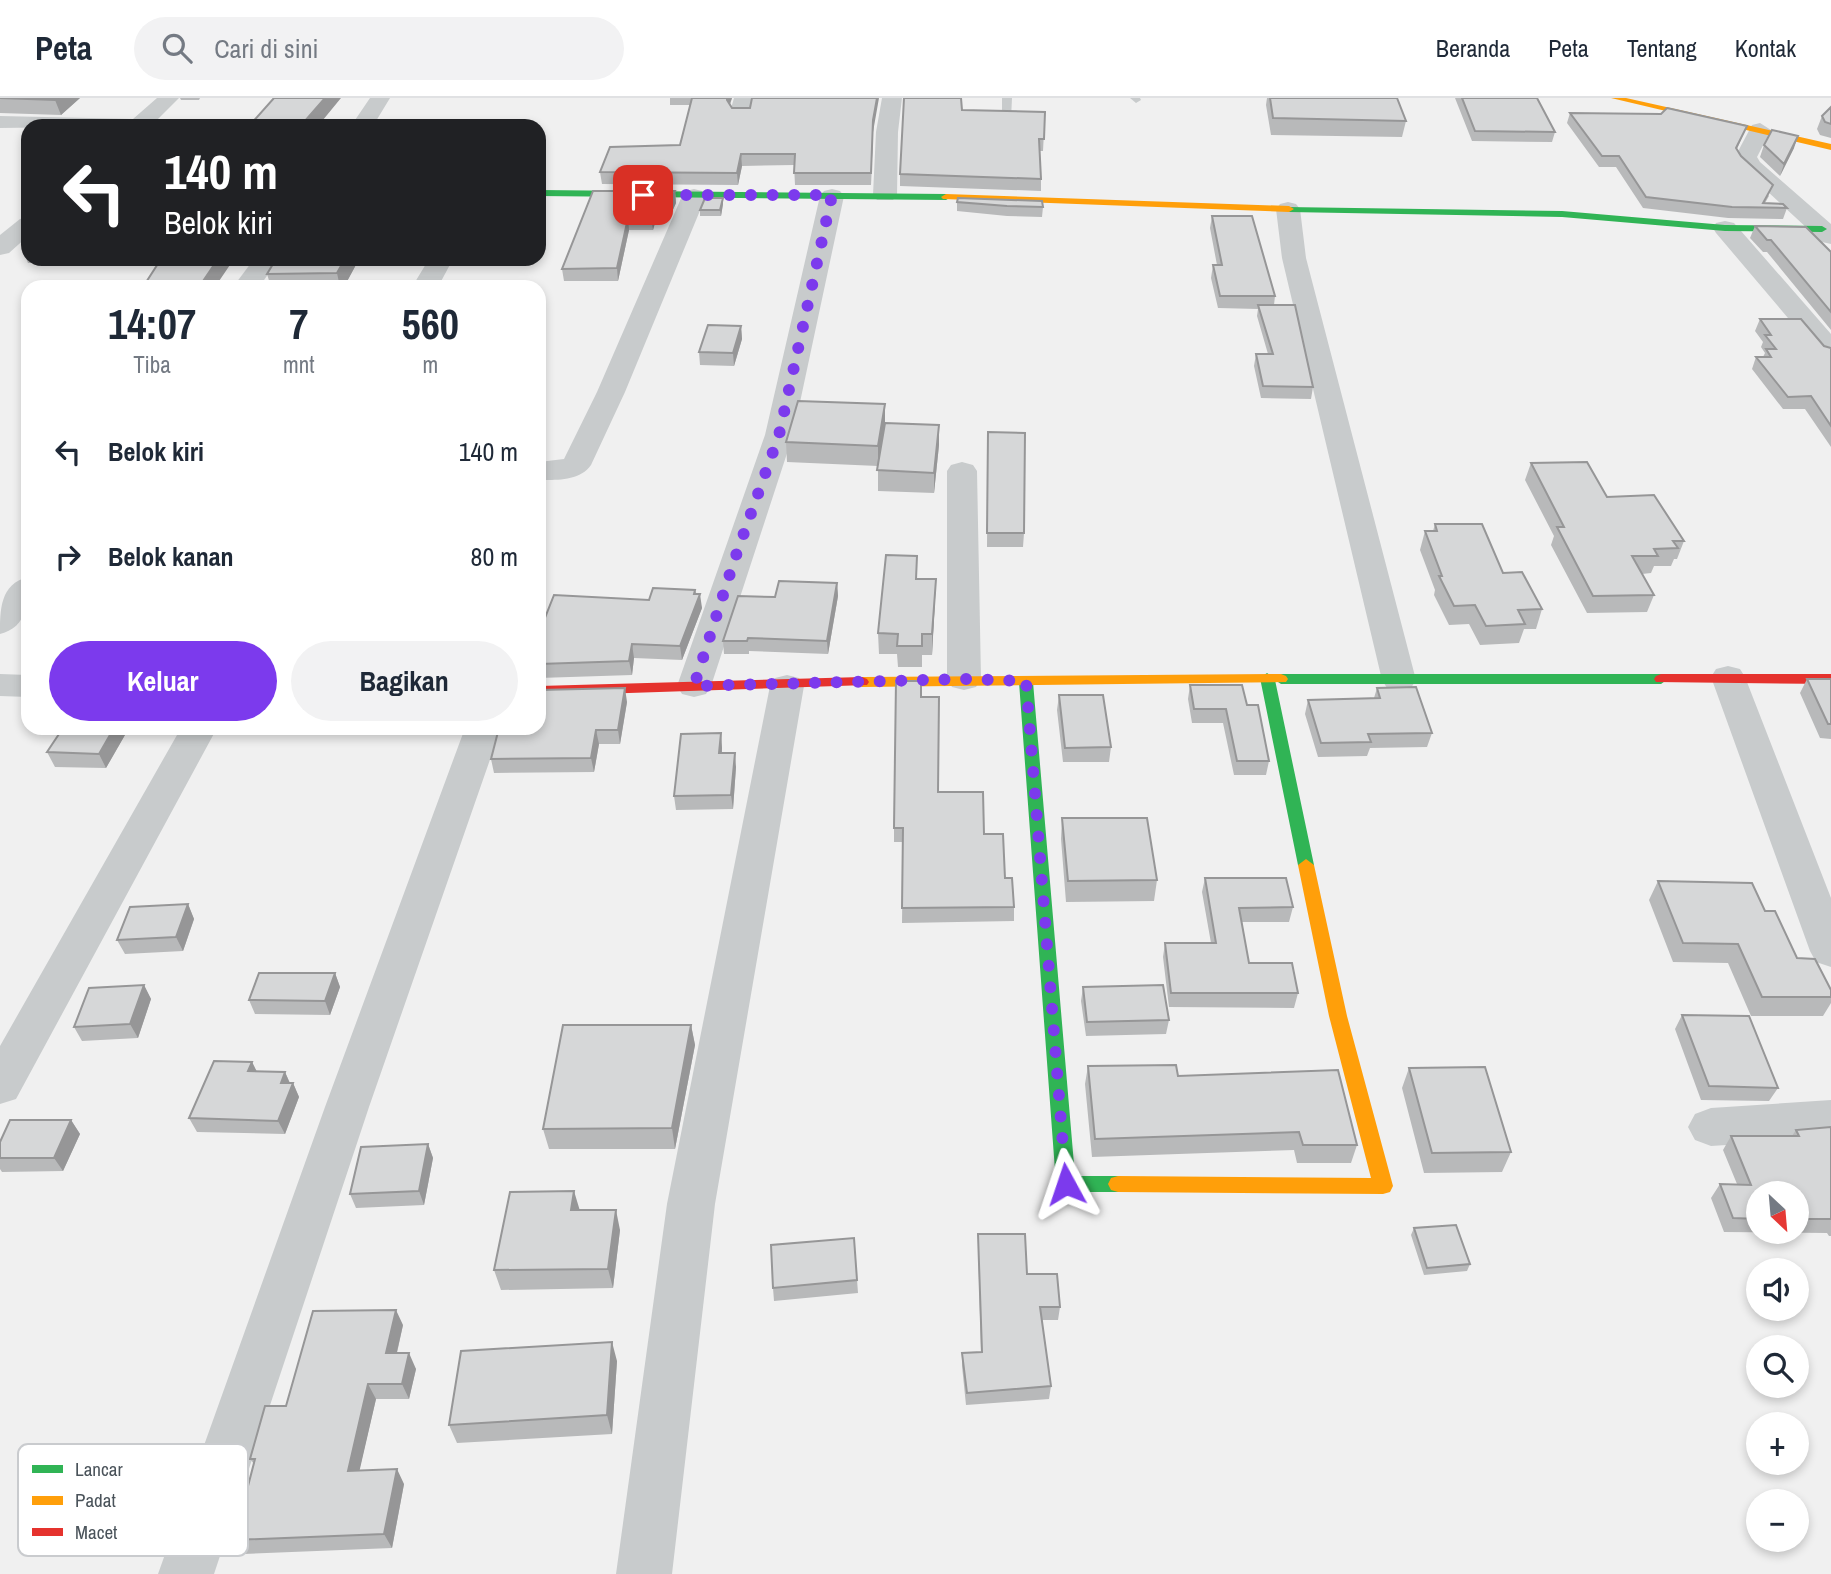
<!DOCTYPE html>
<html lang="id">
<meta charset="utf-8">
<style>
:root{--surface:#fff;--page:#f2f2f3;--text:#1f2937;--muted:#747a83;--line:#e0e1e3;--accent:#7c3aed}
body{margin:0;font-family:"Archivo Narrow",sans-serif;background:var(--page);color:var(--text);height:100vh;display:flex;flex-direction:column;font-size:26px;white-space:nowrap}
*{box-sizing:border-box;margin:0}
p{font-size:23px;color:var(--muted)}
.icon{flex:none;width:38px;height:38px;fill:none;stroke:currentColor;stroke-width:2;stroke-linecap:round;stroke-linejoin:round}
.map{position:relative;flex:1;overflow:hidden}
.drawer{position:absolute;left:21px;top:182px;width:525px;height:455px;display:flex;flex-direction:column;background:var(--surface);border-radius:21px;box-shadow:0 4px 10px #0003}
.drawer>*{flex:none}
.top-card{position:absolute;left:21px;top:21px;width:525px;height:147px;border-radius:21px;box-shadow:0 4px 10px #0003;background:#202124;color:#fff;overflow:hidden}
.needle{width:46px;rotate:154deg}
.fabs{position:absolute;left:1746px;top:1083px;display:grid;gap:14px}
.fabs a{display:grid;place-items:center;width:63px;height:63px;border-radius:50%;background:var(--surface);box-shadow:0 4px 10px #0003;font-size:35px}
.pin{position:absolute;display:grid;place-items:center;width:60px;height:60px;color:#fff;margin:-30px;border-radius:14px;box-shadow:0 4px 10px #0006}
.me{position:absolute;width:77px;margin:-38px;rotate:355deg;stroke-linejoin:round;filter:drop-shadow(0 0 5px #0008)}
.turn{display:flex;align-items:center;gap:24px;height:147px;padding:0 28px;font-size:32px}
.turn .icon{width:91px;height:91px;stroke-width:2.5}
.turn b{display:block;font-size:49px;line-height:60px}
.eta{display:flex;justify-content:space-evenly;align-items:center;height:119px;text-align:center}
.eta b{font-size:42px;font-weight:800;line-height:49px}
.cta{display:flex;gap:14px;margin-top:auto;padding:14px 28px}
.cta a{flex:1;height:80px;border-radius:42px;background:var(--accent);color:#fff;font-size:28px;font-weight:800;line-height:80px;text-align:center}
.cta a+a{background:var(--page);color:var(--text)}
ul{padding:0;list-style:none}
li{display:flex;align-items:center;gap:21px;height:105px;padding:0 28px}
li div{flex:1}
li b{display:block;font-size:26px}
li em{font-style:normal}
header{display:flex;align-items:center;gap:42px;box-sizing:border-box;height:98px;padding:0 35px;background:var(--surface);border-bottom:2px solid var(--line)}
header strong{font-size:33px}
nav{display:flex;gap:38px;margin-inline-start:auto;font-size:24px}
.search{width:490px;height:63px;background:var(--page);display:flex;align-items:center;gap:18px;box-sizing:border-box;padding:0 24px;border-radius:38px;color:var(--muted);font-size:26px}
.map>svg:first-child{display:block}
</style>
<header>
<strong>Peta</strong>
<div class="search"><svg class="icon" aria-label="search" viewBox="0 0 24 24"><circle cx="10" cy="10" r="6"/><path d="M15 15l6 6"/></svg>Cari di sini</div>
<nav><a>Beranda</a><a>Peta</a><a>Tentang</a><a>Kontak</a></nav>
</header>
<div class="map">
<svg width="1831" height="1476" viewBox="0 0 1831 1476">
<rect width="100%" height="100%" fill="#f0f0f0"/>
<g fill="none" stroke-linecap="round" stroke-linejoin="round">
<path fill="#c8cbcc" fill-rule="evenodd" d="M1002 0H1012L1011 21 1002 19Z
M1130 0H1140L1141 2 1136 5Z"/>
<path fill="#c8cbcc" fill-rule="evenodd" d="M157 0H179L151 28 0 30V18L133 21Z
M370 0H390L373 28H351Z
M734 0H754L749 19H733L730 14Z
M882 0H902L898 34 897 97 893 102H877L873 97 876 34Z
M1760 25 1771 32 1757 59 1760 64 1831 126V146L1822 144 1739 67 1735 59 1752 27Z
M694 91 702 93 706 98 625 294 591 367C580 383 557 382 539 382V364L564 361 597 294 682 98 686 93Z
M832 91 840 93 844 98 793 337 711 588 706 596 694 599 682 596 677 588 765 337 820 98 824 93Z
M1288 104 1296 106 1300 111 1306 160 1416 582 1411 590 1399 593 1387 590 1382 582 1282 160 1276 111 1280 106Z
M28 119V138L9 155 0 157V137L20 121Z
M1725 123 1734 125 1831 236V261L1821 259 1716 135 1713 130 1716 125Z
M254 161H279L259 189H233Z
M429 161H453L438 189H412Z
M962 364 973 367 977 373 981 581 976 589 964 592 952 589 947 581V373L951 367Z
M28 479C28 504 28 529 0 536 0 512 0 486 28 479Z
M1728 568 1740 571 1745 579 1831 800V869L1816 864 1810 853 1711 579 1716 571Z
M0 576 28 577V599L0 598Z
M787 577 799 580 804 588 715 1106 672 1476H616L667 1106 770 588 775 580Z
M181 630H217L16 1001 0 1006V948Z
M465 630H501L369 1009 214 1476H158L325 1009Z
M1831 1002V1040L1711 1048 1695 1042 1688 1029 1695 1016 1711 1010Z"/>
<path fill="#30b455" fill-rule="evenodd" d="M539 92 946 96 951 99 946 102 539 98Z
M1286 109 1562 113 1725 127 1822 128 1827 131 1822 134 1725 133 1562 119 1289 114 1284 111Z
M1267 575 1274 580 1281 576H1661L1668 581 1661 586H1281L1275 582 1314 767 1306 773 1298 767 1260 580Z
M1026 579 1033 584 1075 1078H1118L1125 1080 1128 1086 1125 1092 1118 1094H1066L1059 1092 1056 1086 1019 584Z"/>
<path fill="#ff9f0a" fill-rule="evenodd" d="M1611 0H1626L1831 46V52Z
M946 96 1289 108 1294 111 1289 114 943 101 941 99Z
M1281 576 1286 578 1288 581 1286 584 862 589 855 584 862 579Z
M1306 761 1314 767 1347 918 1393 1088 1390 1094 1383 1096 1118 1094 1111 1092 1108 1086 1111 1080 1118 1078 1371 1080 1329 918 1298 767Z"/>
<path fill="#e5322d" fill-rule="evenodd" d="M1661 576H1831V586L1656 584 1654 581 1656 578Z
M862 579 867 581 869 584 867 587 539 598V588Z"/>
</g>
<path fill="#b8b9ba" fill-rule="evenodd" d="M0 0H80L61 17 0 15Z
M180 0H200L199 2H181Z
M670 0H732L730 7 732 10 873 34 871 87H795L794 67 742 68 738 87 602 86 600 74 680 47 691 7H670Z
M1267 0H1397L1406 23 1402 39 1271 37 1266 7Z
M1455 0H1537L1555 34 1552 44 1472 43Z
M1831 9V40L1820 37 1817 31 1822 18Z
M962 12 1045 14 1043 53H1040L1041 81V93L900 88V76Z
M1570 15 1747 28 1737 51 1769 98 1765 105 1787 110 1783 121 1728 120 1643 110 1616 69H1599L1567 25Z
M1764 47 1794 50 1780 78 1760 59Z
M593 93H675L676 105 670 118H657L653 132H629L618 183H564L562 171Z
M957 104 1043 109 1042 119 1007 118 957 113Z
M723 106 721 118H700V112Z
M1212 118 1275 198 1274 207 1313 289 1311 301 1261 300 1254 268 1256 256H1268L1257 218 1258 211 1218 210 1211 180 1213 167H1217L1210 130Z
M1755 128 1831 154V232L1767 154H1763L1750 140Z
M28 150V161H77L73 165H28L24 155Z
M358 163 344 189H271L267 176Z
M1760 221 1824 248 1831 250V349L1805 311H1783L1752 271 1756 259H1763L1765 255 1761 249 1763 244 1755 233Z
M741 228 742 241 734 268 700 267 699 254Z
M885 326 939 347 934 395 878 393V368L787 364 786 344Z
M988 334 1024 435 1023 449H987Z
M1531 365 1607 399 1684 443 1677 461H1674L1671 468H1654L1651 475 1642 476 1654 497 1647 514 1587 515 1551 447 1554 438 1525 382Z
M1435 426 1503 475 1542 511 1536 531H1524L1519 545 1480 547 1469 526 1449 527 1434 497 1435 492 1420 452 1425 433H1433Z
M917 481H936L932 557H922V569H898L897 556H879L878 535Z
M837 485 838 498 828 556 749 553V556H724L723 543 775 499Z
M695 492 702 510 682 562 634 560 632 577 539 580V535L649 502Z
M1807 581H1831V641L1820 640 1800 595Z
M1190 587 1247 607 1269 663 1266 677H1234L1223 625H1192L1188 601Z
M1377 590 1432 635 1427 649 1370 650 1367 658 1318 659 1305 616 1308 602 1374 600Z
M1059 597 1111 649 1109 664H1063L1057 612Z
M921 599 938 694 984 736 1005 780 1014 809V823L902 825 903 744H894V730Z
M627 604 620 646H599L594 674 494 675 491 661Z
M129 630 106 670 55 669 47 654Z
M721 635 722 655 736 669 733 711 676 712 674 698Z
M1062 720 1157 782 1154 803 1066 804 1061 741Z
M1205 780 1293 809 1289 824H1242L1249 865 1298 895 1294 910 1169 909 1163 859 1165 845H1211L1202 794Z
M1658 783 1765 813 1797 860 1831 892V905L1823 918H1751L1728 865 1673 864 1649 802Z
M188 806 194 821 183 853 125 856 117 842Z
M335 875 340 889 330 917 255 916 249 902Z
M144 887 151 901 138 940 82 943 74 929Z
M1083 889 1169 922 1166 936 1086 938 1081 903Z
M1682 917 1778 990 1769 1003 1701 1002 1675 931Z
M691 927 695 947 675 1051H549L543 1031Z
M252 964 257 974H285L290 985H293L299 999 285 1036 197 1034 189 1020Z
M1088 968 1178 978 1357 1047 1351 1065H1297L1294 1052 1092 1059 1085 986Z
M1409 970 1511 1054 1502 1074 1424 1075 1402 990Z
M71 1022 80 1036 63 1073 2 1074 0 1071V1044Z
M1831 1029V1138H1829L1827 1135 1724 1134 1711 1100 1720 1086H1737L1723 1052 1731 1038H1792L1796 1032ZM1759 1096H1797V1134H1759Z
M428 1046 433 1060 424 1107 356 1110 350 1096Z
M579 1112 620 1132 613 1190 501 1192 494 1172Z
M1414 1130 1470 1166 1467 1173 1424 1177 1411 1137Z
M978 1136 1027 1176 1060 1209 1058 1222H1042L1051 1288 1049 1301 966 1307 962 1268V1255L981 1254 978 1149Z
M854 1140 858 1195 774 1203 773 1190Z
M403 1227 397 1255 416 1271 409 1301H376L359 1373 404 1386 392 1450 244 1456 234 1442 254 1366 250 1361 286 1308Z
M617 1263 612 1336 457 1345 449 1327Z"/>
<path fill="#969697" d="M58 0H80L61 17 55 2Z
M325 0H341L318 28H305L304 24Z
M727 0H732L727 13Z
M877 0H879L873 34 871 87 873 22Z
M1798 38 1794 50 1780 78 1784 66Z
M741 56 742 68 738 87 737 75Z
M675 93 676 105 670 118 669 106Z
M723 100V106L721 118 720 112Z
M656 106 657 118 653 132 651 120Z
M628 120 629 132 618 183 617 170Z
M218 161H234L215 189H199Z
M345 161H358V163L344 189H340L337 175Z
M741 228 742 241 734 268 733 255Z
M885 306V326L878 368V348Z
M939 327V347L934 395V375Z
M936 481 935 502 932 557V536Z
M837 485 838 498 828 556 827 543Z
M695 492 697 505 700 496 702 510 682 562 680 548Z
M632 546 634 560 632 577 629 563Z
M625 590 627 604 620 646 618 632Z
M114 630H129L106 670 99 656Z
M596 632 599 646 594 674 591 660Z
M721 635 722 650 721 670 719 655Z
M735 655 736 669 733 711 731 697Z
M188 806 194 821 183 853 176 839Z
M335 875 340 889 330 917 325 903Z
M144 887 151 901 138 940 130 926Z
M691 927 695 947 675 1051 672 1030Z
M252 964 259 978 248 973Z
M285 974 291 988 281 985Z
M293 985 299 999 285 1036 278 1023Z
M71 1022 80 1036 63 1073 54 1060Z
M428 1046 433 1060 424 1107 419 1093Z
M574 1093 580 1113 571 1112Z
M616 1112 620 1132 613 1190 608 1171Z
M396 1212 403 1227 393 1271 386 1255Z
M612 1244 617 1263 612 1336 607 1317Z
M409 1255 416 1271 409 1301 402 1286Z
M368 1286 376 1301 356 1388 348 1373Z
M397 1371 404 1386 392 1450 384 1436Z"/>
<path fill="#d6d7d8" stroke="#969697" stroke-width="2" d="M0 0H58L55 2Z
M274 0H325L304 24H310L306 28H249Z
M692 0H727V2L732 10H750L752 0H877L873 22 871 75H794L795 56H741L737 75 600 74 610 49 680 47Z
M904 0H961L962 12 1045 14 1044 41H1039L1041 81 900 76Z
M1270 0H1397L1406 23 1273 20Z
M1462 0H1537L1555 34 1475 33Z
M1831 9V26L1825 24 1822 18Z
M1667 10 1747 28 1736 50 1741 58 1773 87 1763 105 1783 106 1787 110 1732 109 1646 99 1619 58H1602L1570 15 1661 16Z
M1772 32 1798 38 1784 66 1764 47Z
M593 93H675L669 106H656L651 120H628L617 170 562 171Z
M705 100H723L720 112H700Z
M958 100 1042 103 1043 109 1007 108 957 104Z
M1212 118H1252L1275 198H1220L1213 167H1222Z
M1755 128 1806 129 1831 154V214L1771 142H1767Z
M161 161H218L199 189H143Z
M276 161H345L337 175 267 176Z
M1258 207H1295L1313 289 1263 288 1256 256H1273Z
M1760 221H1801L1824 248 1831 250V328L1811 298 1788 299 1756 259H1771L1766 251H1776L1765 237H1771Z
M708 227 741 228 733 255 699 254Z
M798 303 885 306 878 348 786 344Z
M885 325 939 327 934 375 877 372Z
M988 334 1025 335 1024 435H987Z
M1587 364 1607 399 1654 397 1684 443H1673L1678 450 1654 451 1658 458H1632L1654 497 1593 498 1557 429H1564L1531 365Z
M1435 426H1482L1503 475 1522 474 1542 511 1518 512 1525 526 1486 528 1475 507 1454 508 1439 478H1442L1425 433H1437Z
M886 457 917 458 916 481H936L932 536H922V548H897L898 536 878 535Z
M779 483 837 485 827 543 748 540 747 543H723L738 498 775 499Z
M653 490 695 492 694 496H700L680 548 632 546 629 563 539 566V535L554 497 649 502Z
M1807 581H1831V626H1828Z
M896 583H921V599H939L938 694H983L984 736H1003L1005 780H1012L1014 809 902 810 903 730H894Z
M1190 587H1242L1247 607H1258L1269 663H1237L1226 611H1194Z
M1416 589 1432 635 1368 636 1371 644 1321 645 1308 602 1380 600 1377 590Z
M625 590 618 632H596L591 660 491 661 499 630H539V592Z
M1059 597H1103L1111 649 1065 650Z
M63 630H114L99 656 47 654Z
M721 635 719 655H735L731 697 674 698 681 636Z
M1062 720H1147L1157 782 1068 783Z
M1205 780H1286L1293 809 1239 810 1249 865H1292L1298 895H1171L1165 845H1216Z
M1658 783 1752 785 1765 813H1775L1797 860 1815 861 1831 892V899H1762L1738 846 1683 845Z
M188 806 176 839 117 842 130 809Z
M259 875H335L325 903 249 902Z
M144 887 130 926 74 929 89 890Z
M1163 887 1169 922 1087 924 1083 889Z
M1682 917 1749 918 1778 990 1709 988Z
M563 927H691L672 1030 543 1031Z
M214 963 252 964 248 973 285 974 281 985H293L278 1023 189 1020Z
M1176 967 1178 978 1338 972 1357 1047H1303L1299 1034 1095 1041 1088 968Z
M1485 969 1511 1054 1432 1055 1409 970Z
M10 1022H71L54 1060H0V1044Z
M1831 1029V1121H1797V1096H1759V1121L1733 1120 1720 1086 1751 1087 1731 1038H1799L1796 1032Z
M428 1046 419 1093 350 1096 361 1049Z
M574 1093 571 1112H616L608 1171 494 1172 510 1094Z
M1456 1127 1470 1166 1427 1170 1414 1130Z
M978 1136H1025L1027 1176H1057L1060 1209H1040L1051 1288 967 1295 962 1255 982 1254Z
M854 1140 857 1182 773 1190 771 1147Z
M396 1212 386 1255H409L402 1286H368L348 1373 397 1371 384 1436 234 1442 255 1361H250L265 1308H286L313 1213Z
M612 1244 607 1317 449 1327 461 1253Z"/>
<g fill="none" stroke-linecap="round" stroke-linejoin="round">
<path stroke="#7c3aed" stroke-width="12" stroke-dasharray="0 21.6" d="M643 97H832L779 337 734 463 694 588 964 581 1026 583 1066 1086"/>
</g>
<rect x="18" y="1346" width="230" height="112" rx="10" fill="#fff" stroke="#c9cbce" stroke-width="2"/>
<rect x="32" y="1367" width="31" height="8" fill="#30b455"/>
<rect x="32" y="1398" width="31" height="9" fill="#ff9f0a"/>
<rect x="32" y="1430" width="31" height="8" fill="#e5322d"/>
<g font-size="19" fill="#4a535a">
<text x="75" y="1378">Lancar</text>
<text x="75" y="1409">Padat</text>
<text x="75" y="1441">Macet</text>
</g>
</svg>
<div class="fabs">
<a><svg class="needle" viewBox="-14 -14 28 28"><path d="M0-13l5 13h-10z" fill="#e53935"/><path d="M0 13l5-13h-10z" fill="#747a83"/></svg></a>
<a><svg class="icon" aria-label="sound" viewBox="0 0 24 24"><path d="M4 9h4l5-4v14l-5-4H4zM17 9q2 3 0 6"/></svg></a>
<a><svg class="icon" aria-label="search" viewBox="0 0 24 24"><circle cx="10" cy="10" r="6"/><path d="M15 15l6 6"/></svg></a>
<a>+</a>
<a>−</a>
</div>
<div class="pin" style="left:643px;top:97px;background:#d93025"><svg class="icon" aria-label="arrive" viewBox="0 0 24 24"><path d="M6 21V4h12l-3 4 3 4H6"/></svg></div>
<svg class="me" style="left:1066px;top:1086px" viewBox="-20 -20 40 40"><path d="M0-17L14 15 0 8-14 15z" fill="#7c3aed" stroke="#fff" stroke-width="4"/></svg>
<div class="top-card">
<div class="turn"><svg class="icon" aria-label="left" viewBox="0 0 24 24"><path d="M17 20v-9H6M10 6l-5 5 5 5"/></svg><div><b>140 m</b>Belok kiri</div></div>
</div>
<section class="drawer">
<div class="eta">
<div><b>14:07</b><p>Tiba</p></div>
<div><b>7</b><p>mnt</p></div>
<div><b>560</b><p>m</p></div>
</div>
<ul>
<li><svg class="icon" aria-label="left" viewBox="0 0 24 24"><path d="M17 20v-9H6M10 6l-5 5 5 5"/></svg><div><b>Belok kiri</b></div><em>140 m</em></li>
<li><svg class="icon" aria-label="right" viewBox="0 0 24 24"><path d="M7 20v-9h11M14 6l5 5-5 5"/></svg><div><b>Belok kanan</b></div><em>80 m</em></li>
</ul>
<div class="cta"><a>Keluar</a><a>Bagikan</a></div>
</section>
</div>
